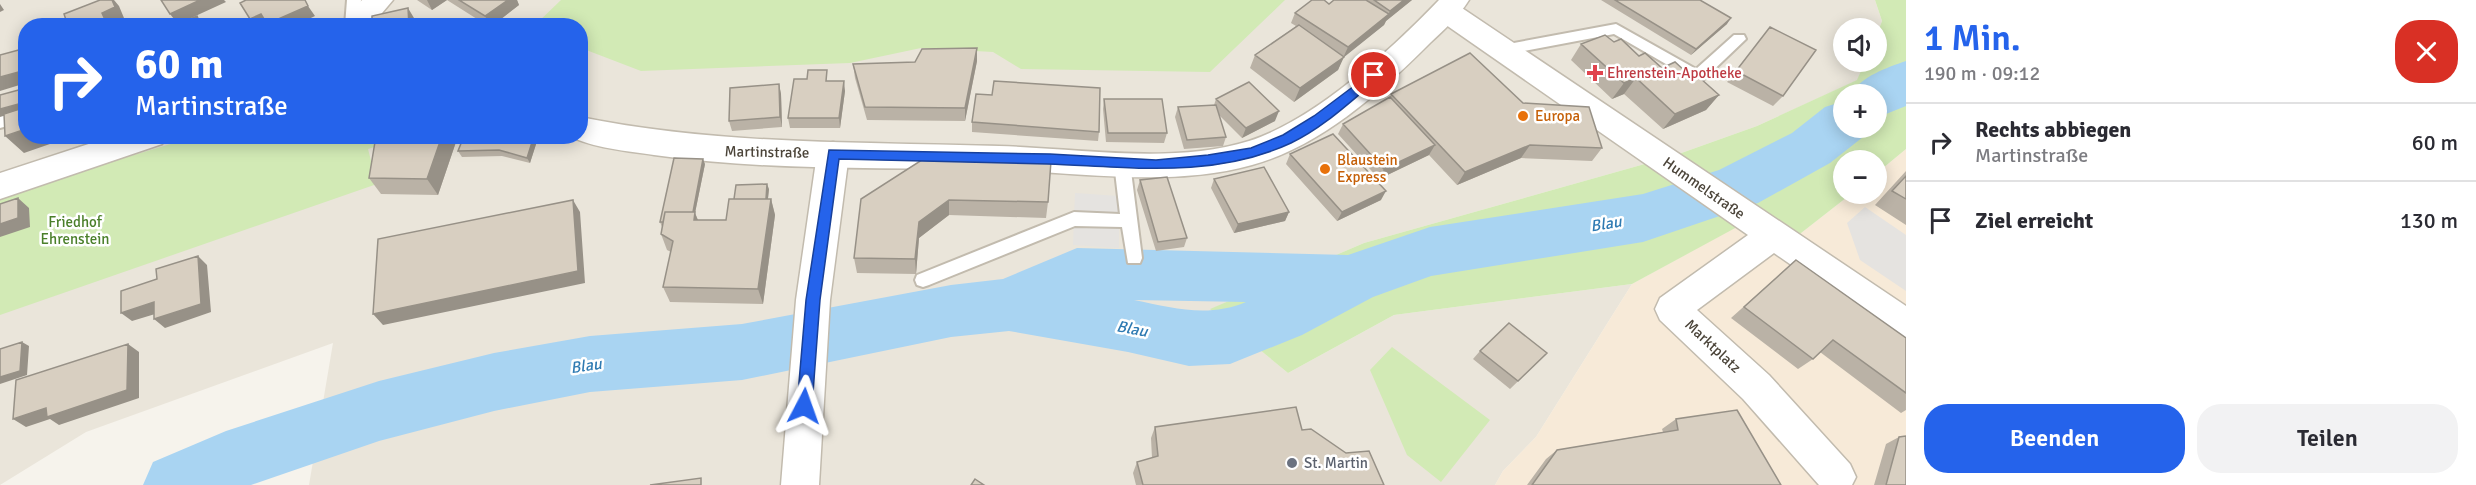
<!DOCTYPE html>
<html lang="de">
<meta charset="utf-8">
<style>
:root{--surface:#fff;--page:#f2f2f3;--text:#2b2b33;--muted:#7c7c81;--line:#e1e1e2;--accent:#2563eb}
body{margin:0;font-family:Signika,sans-serif;background:var(--page);color:var(--text);height:100vh;display:flex;flex-direction:column;font-size:22px;white-space:nowrap}
*{box-sizing:border-box;margin:0}
p{font-size:20px;color:var(--muted)}
.icon{flex:none;width:33px;height:33px;fill:none;stroke:currentColor;stroke-width:2;stroke-linecap:round;stroke-linejoin:round}
.map{position:relative;flex:1;overflow:hidden}
.details{display:flex;flex-direction:column;background:var(--surface);width:570px}
.details>*{flex:none}
.banner{position:absolute;left:18px;top:18px;width:570px;height:126px;border-radius:24px;box-shadow:0 3px 15px #0003;background:#2563eb;color:#fff;overflow:hidden}
.buttons{position:absolute;left:1833px;top:18px;display:grid;gap:12px}
.buttons a{display:grid;place-items:center;width:54px;height:54px;border-radius:50%;background:var(--surface);box-shadow:0 3px 15px #0003;font-size:30px}
.pin{position:absolute;display:grid;place-items:center;width:51px;height:51px;color:#fff;margin:-26px;border:3px solid #fff;border-radius:50%;box-shadow:0 2px 6px #0007}
.me{position:absolute;width:66px;margin:-33px;rotate:4deg;stroke-linejoin:round;filter:drop-shadow(0 0 4px #0008)}
.turn{display:flex;align-items:center;gap:21px;height:126px;padding:0 18px;font-size:27px}
.turn .icon{width:78px;height:78px;stroke-width:2.5}
.turn b{display:block;font-size:42px;line-height:51px}
.round{display:grid;place-items:center;flex:none;width:63px;height:63px;border-radius:24px;background:var(--page)}
.summary{display:flex;align-items:center;justify-content:space-between;height:102px;padding:0 18px}
h1{font-size:36px;font-weight:600;line-height:45px;color:var(--accent)}
.action{display:flex;gap:12px;margin-top:auto;padding:12px 18px}
.action a{flex:1;height:69px;border-radius:24px;background:var(--accent);color:#fff;font-size:24px;font-weight:600;line-height:69px;text-align:center}
.action a+a{background:var(--page);color:var(--text)}
ul{padding:0;list-style:none}
li{display:flex;align-items:center;gap:18px;height:78px;padding:0 18px;border-top:2px solid var(--line)}
li div{flex:1}
li b{display:block;font-size:22px}
li em{font-style:normal}
main{display:flex;flex:1;min-height:0}
.map>svg:first-child{display:block}
</style>
<main>
<div class="map">
<svg width="1906" height="485" viewBox="0 0 1906 485">
<rect width="100%" height="100%" fill="#f6f3ec"/>
<path fill="#eae5da" fill-rule="evenodd" d="M0 0H1875L1882 21 1877 34 1876 28H1844V62H1865L1858 80 1757 126 1673 156 1364 243 1211 309 1288 373 1394 315 1632 284 1536 437 1503 471 1495 485H309L333 343 86 432 0 485ZM26 26H580V136H26Z"/>
<path fill="#f7ead8" d="M1906 149V485H1495L1503 471 1536 437 1632 284 1761 213 1796 237 1851 194H1876L1877 173Z"/>
<path fill="#d2eab5" fill-rule="evenodd" d="M561 0H1285L1210 72 1021 69 993 52 921 48 850 63 641 71 581 48 580 26H534Z
M1875 0H1906V149L1877 173 1876 160H1844V194H1851L1796 237 1761 214 1632 284 1394 315 1288 373 1210 309 1364 243 1673 156 1757 126 1857 80 1865 62H1876L1877 34 1882 21ZM1844 94H1876V128H1844Z
M194 137H393V141L368 149 377 184 0 315V199L67 175Z
M1392 347 1490 420 1441 482 1407 455 1370 370Z"/>
<path fill="#e5e3e0" d="M1075 193 1119 196V248L1073 245Z
M1865 207 1906 235V291L1860 260 1847 223Z"/>
<g fill="none" stroke-linecap="round" stroke-linejoin="round">
<path fill="#a9d4f2" fill-rule="evenodd" d="M1906 61V106L1876 118V94H1851C1862 76 1886 68 1906 61Z
M1844 101V128H1868L1863 137 1830 163 1758 203 1643 242 1431 276 1373 297 1302 335 1230 364 1189 366 1128 352 1009 331 951 337 742 380 590 392 494 411 379 441 251 485H143L153 462 226 431 379 381 494 353 590 336 742 324 951 285 1003 279 1077 248 1348 255 1430 227 1643 194 1719 170 1792 133 1825 107ZM1134 300 1246 302C1208 318 1173 308 1134 300Z"/>
<defs>
<path id="service" d="M347 0H361L359 26H345Z
M1616 24 1696 69 1734 35H1744L1746 39 1702 81 1697 82 1614 34 1503 55 1496 50 1503 45Z
M26 109V121L0 128V116Z
M1122 157 1130 163 1142 258 1140 263H1128L1122 227 1075 226 929 285 923 287 917 285 915 280 917 275 1074 212 1120 214 1114 163Z"/>
<path id="minor" d="M362 0H393L371 26H339Z
M1446 1 1456 4 1906 306V340L1894 336 1774 253 1697 310 1769 375 1850 464 1856 477 1852 485H1819L1743 399 1660 320 1655 309 1660 298 1748 235 1436 18 1432 11 1436 4Z
M833 142 844 145 849 154 830 300 819 485H781L796 300 817 154 822 145Z"/>
<path id="tertiary" d="M1439 0H1469C1459 16 1444 30 1430 43 1381 92 1321 146 1252 165 1169 188 1081 172 997 170 882 167 767 171 654 155 627 151 593 148 569 136H580V117C719 145 858 142 999 146 1078 148 1173 165 1249 141 1315 120 1392 49 1439 0Z
M113 136H166L162 144 0 199V173Z"/>
</defs>
<use href="#service" stroke="#c2bbae" stroke-width="4"/>
<use href="#minor" stroke="#c2bbae" stroke-width="3"/>
<use href="#tertiary" stroke="#c2bbae" stroke-width="3"/>
<use href="#service" fill="#fff" fill-rule="evenodd"/>
<use href="#minor" fill="#fff" fill-rule="evenodd"/>
<use href="#tertiary" fill="#fff" fill-rule="evenodd"/>
</g>
<path fill="#bab2a6" d="M417 0H517L519 5 492 26H488L447 0 432 10Z
M1334 0H1412L1386 21 1384 25 1343 57 1338 70 1294 102 1250 68 1255 55 1296 26 1291 23 1295 13 1329 4Z
M1601 0H1700L1727 24 1691 55Z
M1770 27 1783 96 1773 106 1727 82Z
M1614 42 1662 68 1686 72 1719 95 1706 110 1663 129 1624 94 1612 99 1571 60 1581 44Z
M977 61 965 121 867 120 855 78 853 64Z
M829 81 845 91 840 128H790L788 118Z
M779 84 781 94 782 127 732 131 729 121Z
M1391 94 1523 103 1602 148 1592 161 1521 158 1457 185 1429 155 1379 179 1338 134 1343 124 1390 97Z
M1104 99 1167 133 1164 143 1106 142 1103 109Z
M1216 99 1275 121 1242 138 1219 115 1226 137 1223 146 1184 149 1175 117 1178 107 1214 105Z
M972 122 1099 132 1098 141 972 132Z
M376 136H458L438 195 381 194 369 178Z
M538 138 530 163 502 156 462 157 458 151Z
M1290 154 1381 200 1337 221 1286 164Z
M928 156 1048 202 1046 218 949 215 919 238 916 274 857 273 854 258Z
M705 164 695 213 698 220H726L734 199 769 189 768 199H771L775 215 763 304 670 302 663 287 671 252 667 250 661 234 662 227 660 222Z
M1906 171V225L1875 205Z
M1214 179 1289 212 1285 221 1234 233 1211 188Z
M1140 180 1187 238 1184 247 1156 251 1137 190Z
M1796 260 1906 338V410L1901 413 1820 352 1813 359 1798 369 1731 318Z
M1480 351 1547 353 1510 389 1473 359Z
M1676 419 1781 485H1527L1546 459 1557 450 1663 432 1662 429Z
M1155 427 1302 430 1384 485H1136L1133 473 1137 462 1152 458 1151 438Z
M1899 437 1906 485H1874L1886 444Z"/>
<path fill="#979187" d="M112 0H114L119 6 124 18 111 23 113 26H108L102 13Z
M200 0H224L226 2 178 24 170 14Z
M427 0H447L432 10Z
M508 0H517L519 5 492 26H490L485 16Z
M1404 0H1412L1386 21 1384 25 1343 58 1348 47 1388 15 1390 11Z
M0 4 4 10 0 12Z
M308 6 315 16 294 26H255L250 19 261 14Z
M408 8 414 18V26H409Z
M1731 18 1727 24 1691 55 1696 49Z
M977 48V61L965 121V108Z
M1344 57 1338 70 1294 102 1300 88Z
M26 70V83L0 91V77Z
M1636 78 1624 94 1612 99 1624 83Z
M844 81 845 91 840 128 839 118Z
M779 84 781 94 782 127 780 117Z
M1719 95 1706 110 1663 129 1675 114Z
M26 102V109L0 117V109Z
M1279 111 1275 121 1242 138 1246 128Z
M26 129V136H73L24 153 5 136Z
M442 136H458L438 195 427 179Z
M534 136H537L538 138 530 163 527 158Z
M1435 145 1429 155 1379 179 1384 169Z
M1530 145 1521 158 1457 185 1465 172Z
M703 159 705 164 695 213 701 228 691 223Z
M767 184 769 189 766 215 765 210Z
M1386 191 1381 200 1337 221 1342 212Z
M18 198 29 208 30 227 0 237V224Z
M771 199 775 215 763 304 758 289Z
M573 200 580 212 585 283 383 325 373 314Z
M949 200V215L919 238 916 274 915 259 919 222Z
M1289 212 1285 221 1234 233 1238 224Z
M198 256 207 265 211 312 165 328 154 319Z
M154 302 165 311 132 321 121 313Z
M22 342 29 346 27 375 0 384V377Z
M128 344 139 352V398L59 425 50 419 26 427 13 419Z"/>
<path fill="#d8cfc1" stroke="#979187" stroke-width="1.5" d="M100 0H112L115 7 102 13 108 26H68L64 14Z
M161 0H200L170 14Z
M246 0H305L308 6 267 24 261 14 250 19 240 3Z
M459 0H508L485 16Z
M1312 0H1324L1329 4 1334 0H1366L1389 14 1348 47 1295 13Z
M1374 0H1404L1390 11Z
M1615 0H1700L1731 18 1696 49Z
M408 8 409 26H372V16Z
M197 16 201 26H173Z
M1299 25 1344 57 1300 88 1255 55Z
M1770 27 1816 50 1783 96 1736 71Z
M1605 35 1614 42 1621 39 1639 56 1645 53 1662 68 1675 62 1686 72 1691 70 1719 95 1675 114 1636 78 1624 83 1581 44Z
M26 48V70L0 77V55Z
M977 48 965 108 865 107 853 64 915 62 922 49Z
M1470 53 1523 103 1589 107 1602 148 1530 145 1465 172 1391 94Z
M808 70H827L826 81H844L839 118H788L794 79H807Z
M994 81 1100 88 1099 132 972 122 976 94 992 95Z
M1249 82 1279 111 1246 128 1216 99Z
M779 84 780 117 729 121 730 88Z
M26 88V102L0 109V95Z
M1390 97 1435 145 1384 169 1343 124Z
M1104 99H1162L1167 133H1108Z
M1216 105 1226 137 1187 140 1178 107Z
M26 107V129L5 136 4 114Z
M1333 134 1386 191 1342 212 1290 154Z
M376 136H442L427 179 369 178Z
M464 136H534L527 158 499 150 458 151Z
M928 156 1051 161 1048 202 949 200 919 222 915 259 854 258 861 199Z
M674 158 703 159 693 212H665L663 222H660Z
M1264 167 1289 212 1238 224 1214 179Z
M1906 176V199L1892 191Z
M1167 177 1187 238 1158 242 1140 180Z
M767 184 766 199H734L736 185Z
M18 198V218L0 224V204Z
M729 199H771L758 289 663 287 673 241 661 234 665 212H695L694 220H726Z
M573 200 578 271 373 314 378 239Z
M198 256 201 304 154 319V302L121 313V291L157 279 156 269Z
M1796 260 1906 338V393L1833 340 1813 359 1744 307Z
M1509 323 1547 353 1518 381 1480 351Z
M22 342 20 371 0 377V349Z
M128 344 127 390 47 417 46 408 13 419 16 380Z
M1296 407 1302 430 1311 429 1346 453 1369 451 1384 485H1143L1137 462 1158 456 1155 427Z
M1737 410 1781 485H1532L1557 450 1678 430 1676 419Z
M1906 436V485H1886L1899 437Z
M701 478V485H650Z
M975 479 984 485H971Z"/>
<path fill="#2563eb" stroke="#184099" stroke-width="1.5" d="M1374 71 1379 72V78C1351 101 1323 128 1291 143 1214 179 1130 167 1048 164 979 162 909 161 839 159L820 300 812 406 810 411 804 413 799 411 797 406 806 300 829 150 1050 154 1156 160 1208 155 1251 148 1283 135 1314 116Z"/>
<path fill="#e0444e" stroke="#fff" stroke-width="2" d="M1592 64h6v6h6v6h-6v6h-6v-6h-6v-6h6z"/>
<g fill="#e8710a" stroke="#fff" stroke-width="2">
<circle cx="1523" cy="116" r="6"/>
<circle cx="1325" cy="169" r="6"/>
</g>
<circle fill="#6b7280" stroke="#fff" stroke-width="2" cx="1292" cy="463" r="6"/>
<g text-anchor="middle" dominant-baseline="central" stroke-width="5" stroke-linejoin="round" paint-order="stroke">
<g font-size="15" fill="#be3a42" stroke="#fff" text-anchor="start">
<text x="1607" y="73">Ehrenstein-Apotheke</text>
</g>
<g font-size="15" fill="#c56008" stroke="#fff" text-anchor="start">
<text x="1535" y="116">Europa</text>
<text x="1337" y="160">Blaustein<tspan x="1337" dy="17">Express</tspan></text>
</g>
<g font-size="15" fill="#4b4439" stroke="#fff">
<text transform="translate(767 152) rotate(1)">Martinstraße</text>
<text transform="translate(1704 188) rotate(35)">Hummelstraße</text>
<text transform="translate(1713 346) rotate(43)">Marktplatz</text>
</g>
<g font-size="15" fill="#4a7f2a" stroke="#fff">
<text x="75" y="222">Friedhof<tspan x="75" dy="17">Ehrenstein</tspan></text>
</g>
<g font-size="15" fill="#5b616d" stroke="#fff" text-anchor="start">
<text x="1304" y="463">St. Martin</text>
</g>
<g font-size="16" font-style="italic" fill="#2e7ab2" stroke="#fff">
<text transform="translate(1606 224) rotate(-9)">Blau</text>
<text transform="translate(1132 329) rotate(11)">Blau</text>
<text transform="translate(586 366) rotate(-8)">Blau</text>
</g>
</g>
</svg>
<div class="buttons">
<a><svg class="icon" aria-label="sound" viewBox="0 0 24 24"><path d="M4 9h4l5-4v14l-5-4H4zM17 9q2 3 0 6"/></svg></a>
<a>+</a>
<a>−</a>
</div>
<div class="pin" style="left:1374px;top:75px;background:#d93025"><svg class="icon" aria-label="arrive" viewBox="0 0 24 24"><path d="M6 21V4h12l-3 4 3 4H6"/></svg></div>
<svg class="me" style="left:804px;top:406px" viewBox="-20 -20 40 40"><path d="M0-17L14 15 0 8-14 15z" fill="#2563eb" stroke="#fff" stroke-width="4"/></svg>
<div class="banner">
<div class="turn"><svg class="icon" aria-label="right" viewBox="0 0 24 24"><path d="M7 20v-9h11M14 6l5 5-5 5"/></svg><div><b>60 m</b>Martinstraße</div></div>
</div>
</div>
<section class="details">
<div class="summary"><div><h1>1 Min.</h1><p>190 m · 09:12</p></div><a class="round" style="background:#d93025;color:#fff"><svg class="icon" aria-label="close" viewBox="0 0 24 24"><path d="M6 6l12 12M18 6L6 18"/></svg></a></div>
<ul>
<li><svg class="icon" aria-label="right" viewBox="0 0 24 24"><path d="M7 20v-9h11M14 6l5 5-5 5"/></svg><div><b>Rechts abbiegen</b><p>Martinstraße</p></div><em>60 m</em></li>
<li><svg class="icon" aria-label="arrive" viewBox="0 0 24 24"><path d="M6 21V4h12l-3 4 3 4H6"/></svg><div><b>Ziel erreicht</b></div><em>130 m</em></li>
</ul>
<div class="action"><a>Beenden</a><a>Teilen</a></div>
</section>
</main>
